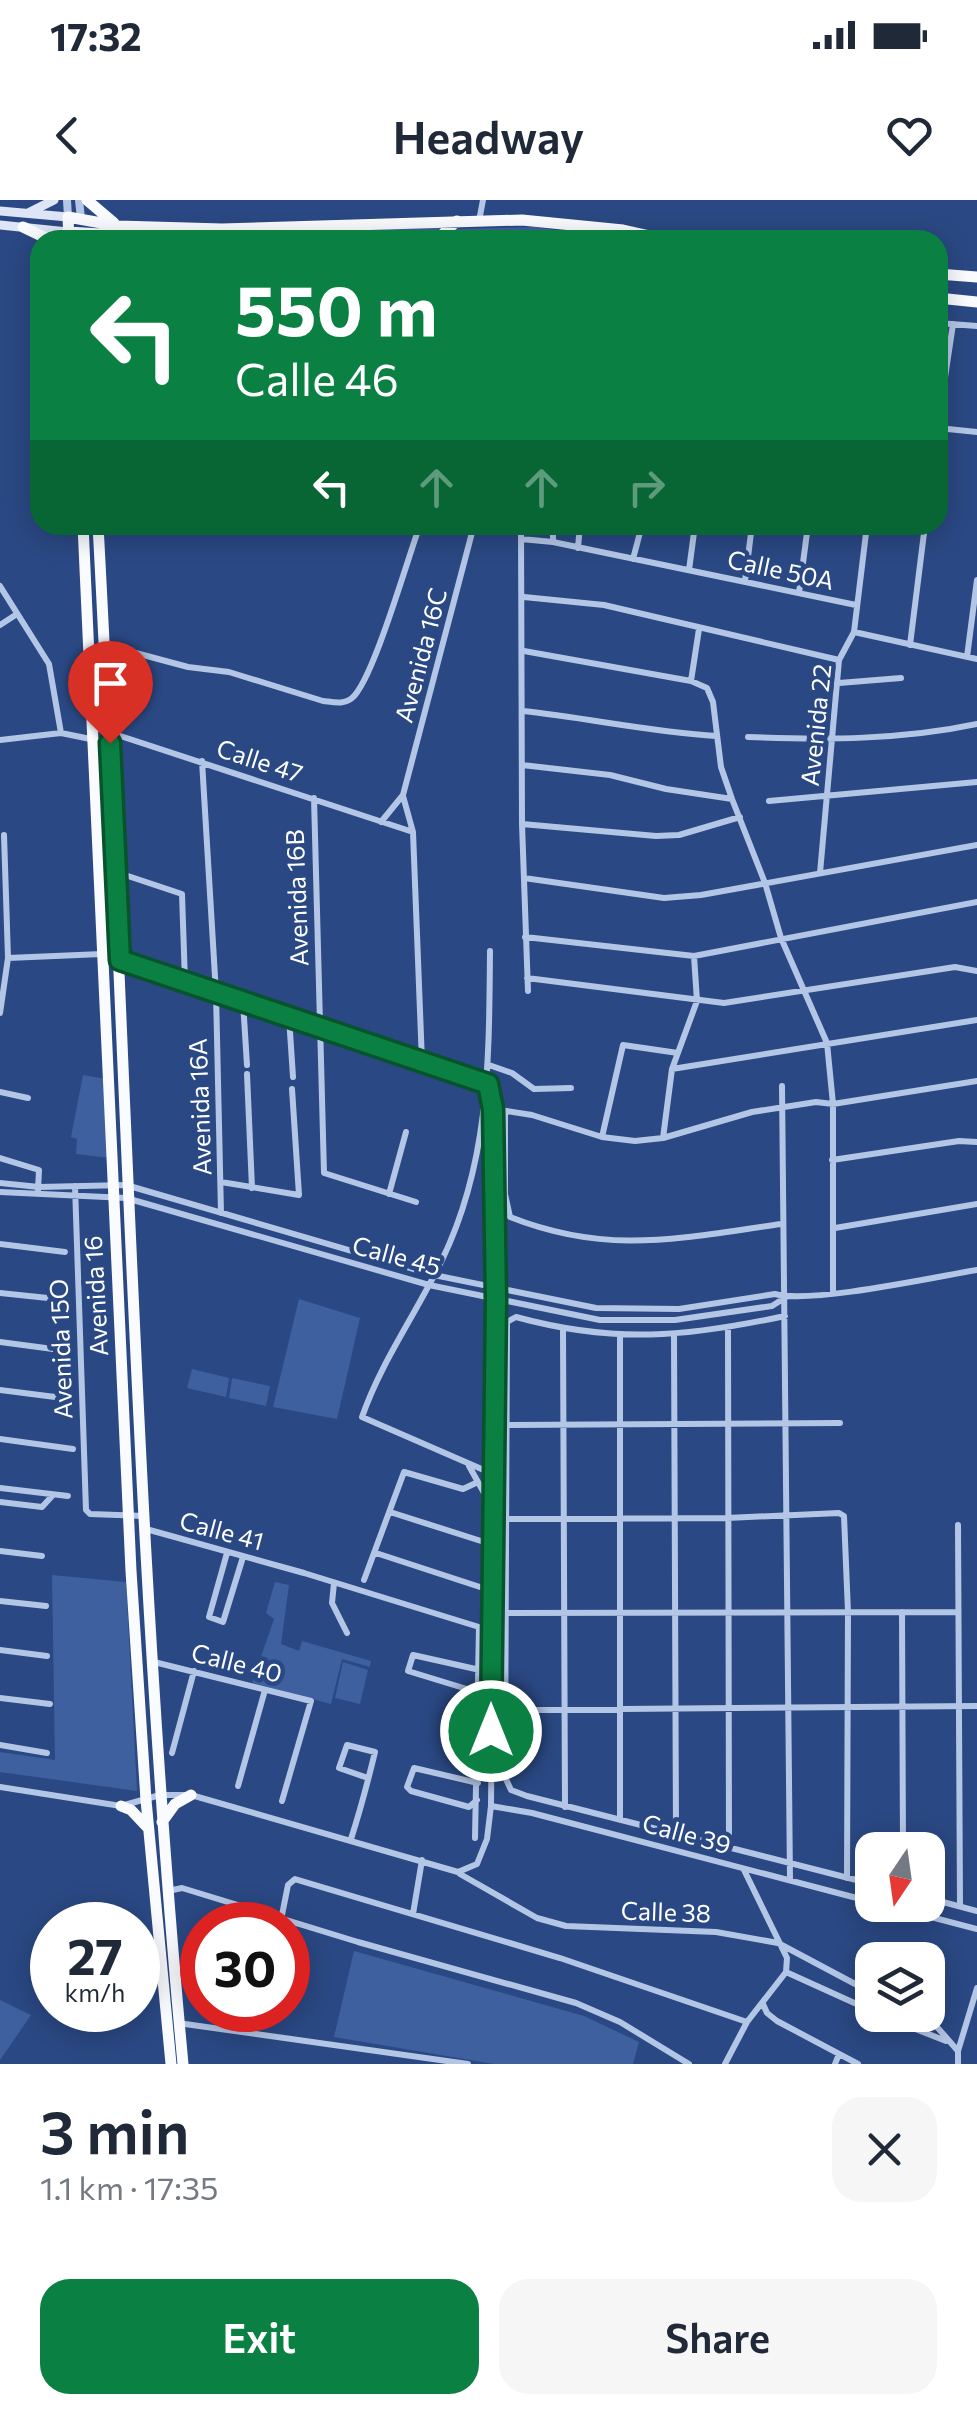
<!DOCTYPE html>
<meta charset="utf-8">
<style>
:root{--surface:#fff;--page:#f6f6f7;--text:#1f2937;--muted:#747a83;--accent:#0b8043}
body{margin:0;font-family:Commissioner,sans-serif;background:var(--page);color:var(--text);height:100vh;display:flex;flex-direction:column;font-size:38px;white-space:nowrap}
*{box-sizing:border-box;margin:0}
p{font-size:32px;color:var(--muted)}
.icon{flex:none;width:55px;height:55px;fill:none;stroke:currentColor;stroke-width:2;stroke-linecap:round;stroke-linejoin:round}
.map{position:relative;height:1864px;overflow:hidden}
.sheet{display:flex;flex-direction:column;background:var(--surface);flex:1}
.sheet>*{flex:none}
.guide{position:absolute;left:30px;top:30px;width:918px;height:305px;border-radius:30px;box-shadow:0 5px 25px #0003;background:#0b8043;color:#fff;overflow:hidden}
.needle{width:65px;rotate:193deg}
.controls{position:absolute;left:855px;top:1632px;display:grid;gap:20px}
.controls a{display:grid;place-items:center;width:90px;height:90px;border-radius:20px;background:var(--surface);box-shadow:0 5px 25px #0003;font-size:50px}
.speed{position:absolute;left:30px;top:1702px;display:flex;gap:20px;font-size:50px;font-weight:700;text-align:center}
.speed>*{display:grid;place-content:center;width:130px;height:130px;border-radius:50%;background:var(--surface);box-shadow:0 5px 25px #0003;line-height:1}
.speed small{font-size:25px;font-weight:400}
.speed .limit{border:15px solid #d22;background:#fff;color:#111}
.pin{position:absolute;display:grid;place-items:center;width:85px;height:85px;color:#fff;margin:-102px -42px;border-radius:50% 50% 50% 0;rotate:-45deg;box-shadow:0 0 10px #0007}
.pin .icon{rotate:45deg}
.me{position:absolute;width:110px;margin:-55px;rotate:0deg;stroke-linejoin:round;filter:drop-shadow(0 0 8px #0008)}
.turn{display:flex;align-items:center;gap:35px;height:210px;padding:0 40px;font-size:45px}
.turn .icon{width:130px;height:130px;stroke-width:2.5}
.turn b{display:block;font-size:70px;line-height:85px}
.lanes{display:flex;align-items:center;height:95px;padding:0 40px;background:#0003;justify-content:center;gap:50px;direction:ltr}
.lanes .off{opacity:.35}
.round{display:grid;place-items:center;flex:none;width:105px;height:105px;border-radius:30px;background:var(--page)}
.headline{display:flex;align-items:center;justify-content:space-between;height:170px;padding:0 40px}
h1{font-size:60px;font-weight:600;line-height:75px}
.cta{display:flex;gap:20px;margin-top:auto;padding:20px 40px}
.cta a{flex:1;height:115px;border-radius:30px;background:var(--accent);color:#fff;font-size:40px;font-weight:600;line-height:115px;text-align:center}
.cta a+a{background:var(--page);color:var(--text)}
.status{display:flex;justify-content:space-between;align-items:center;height:70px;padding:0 50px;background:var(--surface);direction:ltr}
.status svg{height:28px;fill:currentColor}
header{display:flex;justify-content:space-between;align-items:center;height:130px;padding:0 40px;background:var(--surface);font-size:45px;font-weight:600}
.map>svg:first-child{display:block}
</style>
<div class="status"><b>17:32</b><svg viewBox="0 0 49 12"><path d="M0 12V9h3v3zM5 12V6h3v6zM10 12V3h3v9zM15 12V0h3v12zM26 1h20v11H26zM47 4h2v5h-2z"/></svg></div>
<header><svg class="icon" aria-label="back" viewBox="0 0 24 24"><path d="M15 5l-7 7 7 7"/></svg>Headway<svg class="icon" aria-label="heart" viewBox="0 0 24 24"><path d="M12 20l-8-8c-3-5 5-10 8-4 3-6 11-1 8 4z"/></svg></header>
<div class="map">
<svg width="977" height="1864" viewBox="0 0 977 1864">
<rect width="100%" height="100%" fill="#2a4883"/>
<path fill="#3f609f" d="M442 25 430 40H258L226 36Z
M534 27 632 40H440L454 29Z
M83 875 106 879 110 958 76 954 77 939 71 937Z
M299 1099 360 1118 337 1219 273 1207Z
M192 1169 229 1178 226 1197 187 1188Z
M232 1178 270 1186 266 1206 229 1198Z
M52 1375 126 1382 137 1591 0 1572V1552L55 1560Z
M275 1382 289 1385 281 1444 299 1451 302 1441 371 1461 370 1467 342 1459 331 1504 252 1483 274 1419 266 1413Z
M343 1462 368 1470 360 1504 335 1498Z
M354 1751 584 1816 639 1842 633 1864H494L334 1837Z
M0 1800 31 1815 0 1860Z"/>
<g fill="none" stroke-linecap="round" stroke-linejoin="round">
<path stroke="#b4c6e6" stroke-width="6" d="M479 21 483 0
M938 123 977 126
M938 224 953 124
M938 228 977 232
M521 325 522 624 528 791
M553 325V342
M521 339 553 342 856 405
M578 348 580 325
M633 359 642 325
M689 370 695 325
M745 381 752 325
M0 386 49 464 61 533 110 543
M799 393 808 325
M524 397 604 405 839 460
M0 425 17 414
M699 429 691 481 707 488 713 502 721 567 732 599 765 683 781 738 827 843 833 904V1092
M854 432 977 459
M106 445 188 467 229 472 323 501C333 502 344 505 352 498 373 481 408 357 420 325
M910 445 925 325
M524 451 691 481
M967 457 977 380
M839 483 901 478
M523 511C588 518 652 532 716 536
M93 527 413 632
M748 537C825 540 902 540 977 524
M0 540 61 533
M202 561 216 793 221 1013
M522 565 610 575 666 589 732 599
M403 596 413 632 422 862
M314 598 324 973 416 1002
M769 601 977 582
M381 622 403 595 474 325
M522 624 656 636 679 635 740 617
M4 635 8 758
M116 672 182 694 185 782
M820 673 839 460 854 432 867 325
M524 678 664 698 701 695 977 645
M525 737 694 756 977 702
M490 751C489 858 490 961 442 1060 417 1112 381 1162 362 1217L493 1274
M527 778 724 803 955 767 977 771
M243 802 247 865
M0 813 8 758 102 754 489 884
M289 817 293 877
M489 865 512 873 534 889 571 888
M672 869 977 820
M247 874 252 988
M782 886 790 1680
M0 892 28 898
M493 909 532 915 602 937 635 941 663 938 752 912 816 902 833 904 977 881
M505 912V994L510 1017C609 1056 680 1038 781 1024
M602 937 623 845 678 853
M663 938 672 869 697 801 694 756
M0 958 39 970 38 990
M832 960 959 941 977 942
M221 982 299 995 292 889
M0 983 39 987 126 985 434 1075 596 1108 679 1109 775 1094C811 1104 935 1077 977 1070
M75 986 86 1310 90 1314 145 1316
M0 992 126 998 429 1085 600 1120H675L772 1106 786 1097
M389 994 406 932
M835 1028 977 1004
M0 1044 65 1052
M0 1093 67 1100
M785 1116C687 1137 615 1144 516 1117L507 1122 505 1577 511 1590 527 1596 872 1684
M728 1128 729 1649
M563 1130 565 1607
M674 1136 676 1634
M620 1137V1620
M0 1142 68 1151
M0 1190 71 1199
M509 1225 840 1223
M0 1239 73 1249
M469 1266 492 1307
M0 1288 68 1296
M0 1302 42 1307 53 1295
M390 1312 481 1341
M507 1319 727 1318 839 1313 844 1316 848 1412 847 1678
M958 1325 960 1706
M146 1329 304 1373 479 1427 475 1638
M0 1351 42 1356
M227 1353 209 1417 223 1422 243 1357
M376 1353 480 1387
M364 1380 404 1272 463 1289 478 1282
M334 1383 332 1403 347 1433
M0 1401 46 1406
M902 1412 903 1650
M506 1413 958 1412
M0 1450 47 1456
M154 1462 311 1501 282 1601
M480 1493 408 1471 413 1455 480 1470
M0 1498 50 1504
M507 1510 977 1506
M0 1545 47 1553
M172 1553 194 1471
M238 1586 265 1490
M0 1587 121 1606 160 1595H191L458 1672 477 1664 487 1639 491 1606 496 1089 493 909 489 884
M477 1600 469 1607 411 1591 407 1587 414 1568 478 1583
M491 1606 532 1613 872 1702
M351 1639C360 1611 368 1581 375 1552L347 1545 339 1568 368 1578
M460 1674 537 1718 566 1726 716 1732 778 1743 872 1793
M168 1691 182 1688 358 1742 576 1803 620 1822 689 1864
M928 1698 977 1711
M885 1705 977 1729
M413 1714 422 1660
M281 1720 288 1685 295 1679 560 1758 747 1822
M786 1772 872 1811
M763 1804 767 1813 777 1821 858 1864
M880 1815 946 1841
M922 1815 930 1819 958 1851
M178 1823 468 1864
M725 1864 747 1822 786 1772 787 1758 744 1670
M835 1864 839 1854
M958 1864V1851L977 1788"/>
<path stroke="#b4c6e6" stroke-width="8" d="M67 0 68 17
M79 0 81 18"/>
<path stroke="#dde5f6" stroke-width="9" d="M0 11 68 17
M30 12 54 0
M0 25 68 32"/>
<path stroke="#fafbfe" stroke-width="11" d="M87 0 114 23
M23 27 50 40
M68 32 197 40
M69 40 68 17 118 26 222 29 522 20 623 30 668 40
M436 40 457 21
M938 74 977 77
M938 98 977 102
M83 325 131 1371 146 1600 171 1864
M98 325C126 838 135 1352 183 1864
M121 1606 131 1610 148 1628
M162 1622 175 1604 191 1595"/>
</g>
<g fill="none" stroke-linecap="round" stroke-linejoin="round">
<defs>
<path id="route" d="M110 543 120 760 488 884 493 909 496 1100 491 1531"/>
</defs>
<use href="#route" stroke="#07532c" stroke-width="25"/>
<use href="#route" stroke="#0b8043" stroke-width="18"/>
</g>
<g text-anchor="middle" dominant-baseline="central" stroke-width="9" stroke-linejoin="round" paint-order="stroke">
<g font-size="25" fill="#fff" stroke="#2a4883">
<text transform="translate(781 369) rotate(12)">Calle 50A</text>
<text transform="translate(420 455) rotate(-75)">Avenida 16C</text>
<text transform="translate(815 525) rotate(-84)">Avenida 22</text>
<text transform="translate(260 560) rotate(18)">Calle 47</text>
<text transform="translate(296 698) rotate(-92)">Avenida 16B</text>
<text transform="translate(199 907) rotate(-92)">Avenida 16A</text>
<text transform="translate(397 1055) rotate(15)">Calle 45</text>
<text transform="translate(95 1096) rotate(-93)">Avenida 16</text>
<text transform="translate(60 1149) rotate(-92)">Avenida 15O</text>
<text transform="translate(222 1330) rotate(15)">Calle 41</text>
<text transform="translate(237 1462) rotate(14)">Calle 40</text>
<text transform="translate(687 1633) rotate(15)">Calle 39</text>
<text transform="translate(666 1711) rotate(2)">Calle 38</text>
</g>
</g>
</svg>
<div class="controls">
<a><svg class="needle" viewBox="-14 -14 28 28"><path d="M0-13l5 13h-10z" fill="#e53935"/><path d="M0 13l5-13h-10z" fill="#747a83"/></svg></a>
<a><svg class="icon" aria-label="layers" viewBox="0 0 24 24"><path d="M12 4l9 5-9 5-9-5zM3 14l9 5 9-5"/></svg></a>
</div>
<div class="speed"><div>27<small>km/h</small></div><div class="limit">30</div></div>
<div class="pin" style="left:110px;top:543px;background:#d93025"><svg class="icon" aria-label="arrive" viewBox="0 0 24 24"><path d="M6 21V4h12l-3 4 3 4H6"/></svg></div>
<svg class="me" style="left:491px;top:1531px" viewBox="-20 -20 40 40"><circle r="17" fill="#0b8043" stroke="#fff" stroke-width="3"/><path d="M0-11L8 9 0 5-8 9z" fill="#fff"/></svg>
<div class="guide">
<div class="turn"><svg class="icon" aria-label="left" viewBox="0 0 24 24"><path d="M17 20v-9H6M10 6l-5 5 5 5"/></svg><div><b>550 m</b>Calle 46</div></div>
<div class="lanes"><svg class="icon" aria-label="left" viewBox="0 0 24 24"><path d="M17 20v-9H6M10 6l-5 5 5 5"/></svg><svg class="icon off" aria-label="ahead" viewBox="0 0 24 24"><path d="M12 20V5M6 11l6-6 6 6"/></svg><svg class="icon off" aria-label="ahead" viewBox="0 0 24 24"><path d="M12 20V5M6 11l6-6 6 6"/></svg><svg class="icon off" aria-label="right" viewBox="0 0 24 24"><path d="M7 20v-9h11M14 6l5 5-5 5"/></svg></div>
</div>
</div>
<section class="sheet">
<div class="headline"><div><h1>3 min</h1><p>1.1 km · 17:35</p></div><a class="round"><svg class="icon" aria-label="close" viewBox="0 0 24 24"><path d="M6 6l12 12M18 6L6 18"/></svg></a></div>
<div class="cta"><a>Exit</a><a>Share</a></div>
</section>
